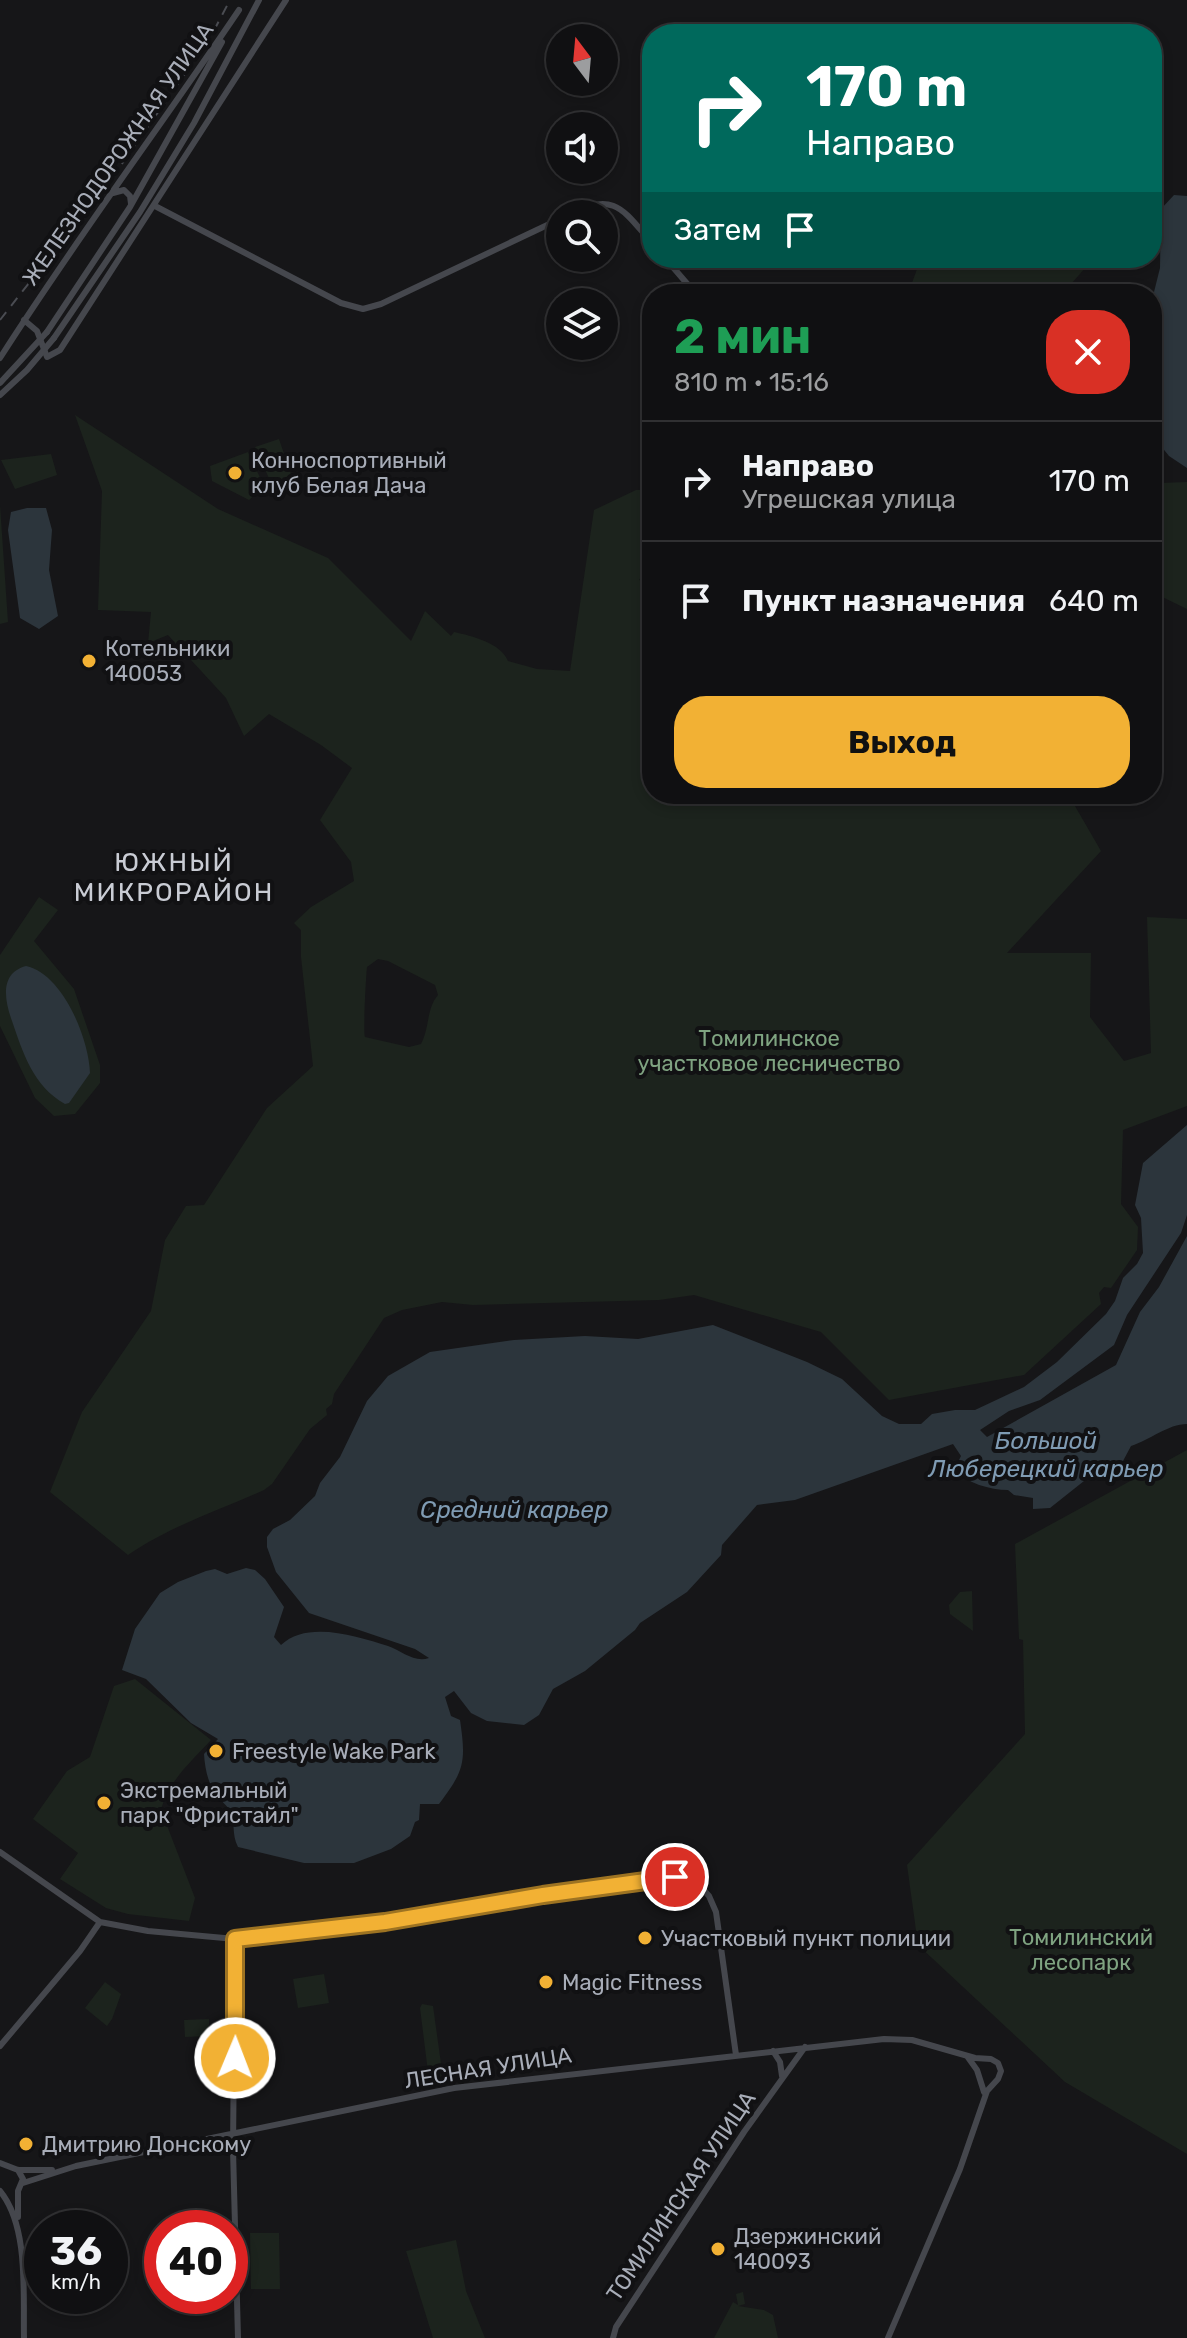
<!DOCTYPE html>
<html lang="ru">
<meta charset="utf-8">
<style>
:root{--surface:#101012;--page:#1e1e20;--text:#f1f3f6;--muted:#9c9d9f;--line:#303032;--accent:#f2b134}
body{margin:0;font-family:Rubik,sans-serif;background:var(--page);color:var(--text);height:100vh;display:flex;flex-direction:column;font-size:30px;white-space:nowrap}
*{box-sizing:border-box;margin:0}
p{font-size:26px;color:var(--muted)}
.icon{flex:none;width:44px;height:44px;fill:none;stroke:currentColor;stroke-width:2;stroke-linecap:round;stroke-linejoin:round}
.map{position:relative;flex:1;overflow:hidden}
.side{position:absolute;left:642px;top:284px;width:520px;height:520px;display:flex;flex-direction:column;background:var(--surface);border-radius:32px;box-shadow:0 4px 12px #0003,0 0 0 2px var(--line)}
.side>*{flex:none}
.guide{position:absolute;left:642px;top:24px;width:520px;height:244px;border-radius:32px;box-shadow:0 4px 12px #0003,0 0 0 2px var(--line);background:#00695c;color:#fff;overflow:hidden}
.needle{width:52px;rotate:344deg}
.tools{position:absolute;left:546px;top:24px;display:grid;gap:16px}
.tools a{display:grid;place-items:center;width:72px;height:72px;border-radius:50%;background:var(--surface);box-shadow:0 4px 12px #0003,0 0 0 2px var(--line);font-size:40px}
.speed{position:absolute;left:24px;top:2210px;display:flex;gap:16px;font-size:40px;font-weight:700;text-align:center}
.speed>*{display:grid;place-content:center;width:104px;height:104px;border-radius:50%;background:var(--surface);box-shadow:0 4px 12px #0003,0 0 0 2px var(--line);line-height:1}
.speed small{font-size:20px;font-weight:400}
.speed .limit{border:12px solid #d22;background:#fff;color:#111}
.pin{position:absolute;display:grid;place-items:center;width:68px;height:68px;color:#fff;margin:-34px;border:4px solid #fff;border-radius:50%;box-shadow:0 2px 8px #0007}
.me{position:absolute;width:88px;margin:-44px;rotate:1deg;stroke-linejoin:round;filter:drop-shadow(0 0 6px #0008)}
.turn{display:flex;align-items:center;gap:28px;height:168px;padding:0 32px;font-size:36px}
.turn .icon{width:104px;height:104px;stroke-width:2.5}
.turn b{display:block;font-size:56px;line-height:68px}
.then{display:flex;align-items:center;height:76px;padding:0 32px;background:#0003;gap:16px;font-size:30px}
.round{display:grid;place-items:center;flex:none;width:84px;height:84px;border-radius:32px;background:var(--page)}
.headline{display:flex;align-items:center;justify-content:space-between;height:136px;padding:0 32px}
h1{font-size:48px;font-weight:700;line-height:60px;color:#1e9e55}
.primary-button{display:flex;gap:16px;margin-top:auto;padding:16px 32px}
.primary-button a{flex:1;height:92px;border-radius:32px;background:var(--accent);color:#111;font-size:32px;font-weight:700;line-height:92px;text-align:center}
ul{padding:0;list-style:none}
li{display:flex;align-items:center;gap:24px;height:120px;padding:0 32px;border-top:2px solid var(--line)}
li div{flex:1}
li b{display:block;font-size:30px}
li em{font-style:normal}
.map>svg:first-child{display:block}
</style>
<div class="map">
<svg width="1187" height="2338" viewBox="0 0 1187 2338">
<rect width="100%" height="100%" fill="#161618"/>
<path fill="#1c231d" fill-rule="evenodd" d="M921 258H1094L1071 284 1073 294H908Z
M75 415 218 509 328 558 411 641 425 611 451 636 454 632C472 636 501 643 508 661L537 669 570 671 594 510 636 490H652V563L639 580 652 581V794H1068L1101 851 1007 953H1091L1090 1017 1124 1061 1151 1053 1147 917 1187 919V1106L1123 1130 1121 1204 1138 1227 1137 1250 1111 1288 1104 1287 1099 1293 1101 1304 1024 1375 889 1400 821 1332 694 1295 659 1300 473 1305 442 1302 402 1310 384 1318 334 1394 332 1404 326 1409 327 1415 310 1429 272 1484 264 1490C218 1511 170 1526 128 1555L50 1492 82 1412 151 1311 165 1240 186 1206 204 1205 267 1108 313 1066 301 957V930L294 923 311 907 354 881 351 862 320 820 352 768 321 745 269 714 244 736 226 698 168 635 148 643 151 612 98 610 102 491ZM378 959 388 961 435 985 438 995C426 1009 430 1027 421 1044L409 1047 365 1037C363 1032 366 976 367 967Z
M279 439 295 486 276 494 255 447Z
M248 452 264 486 249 500 212 481 210 466Z
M51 454 57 475 15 489 1 460Z
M1152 479 1159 483 1187 482V609L1152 592Z
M0 505 8 622 0 624Z
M39 897 58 910 34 941 74 989 100 1065V1083L75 1114 54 1116 35 1098 0 1026V955Z
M1187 1450V2154L1065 2082 918 1945 907 1865 1025 1734 1023 1640 1019 1639 1015 1544Z
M972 1591 973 1631 950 1614 949 1605 960 1592Z
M135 1679 211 1740C191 1762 169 1780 161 1810L195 1898 189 1921 128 1914 106 1908 60 1879 78 1853 33 1819 67 1771 90 1757 114 1686Z
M324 1974 329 2003 298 2008 293 1979Z
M105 1982 121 1994 112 2019 107 2026 85 2008Z
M422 2004 433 2006 443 2078 441 2080H429L420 2008Z
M209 2019V2036L185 2037 184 2020Z
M250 2233H279L280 2289H251Z
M456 2240 466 2291 485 2338H433L406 2251Z
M743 2292 745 2304 738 2306 764 2310 773 2315 778 2338H714L733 2302 738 2305 736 2294Z"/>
<path fill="#2c353c" d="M1174 195 1187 196V468L1169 456 1152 435V300L1160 268 1161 209Z
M27 508H46L52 530 49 570 58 616 39 629 20 618 8 530 11 512Z
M26 966C63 974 89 1039 90 1073L69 1103 65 1104C33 1086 23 1053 12 1021 4 999 0 973 26 966Z
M1187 1125V1215L1181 1233 1127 1315 1114 1345 1040 1400 1009 1411 980 1430 987 1437 1116 1365 1140 1312 1159 1287 1187 1236V1424C1168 1424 1150 1440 1131 1446L1123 1461 1084 1481 1050 1508 1033 1509V1498L1014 1495 1008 1490C990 1490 967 1483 954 1470L961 1456 953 1444 795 1500 757 1505 722 1545 721 1555 687 1592 640 1623 635 1630 585 1671 553 1689 539 1715 524 1725 487 1721 471 1713 454 1691 445 1697 451 1716 460 1720C466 1761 465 1770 439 1804H420L419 1820 415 1822 410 1836 391 1849 354 1863H304L238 1847C231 1833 236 1823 230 1811 227 1805 221 1801 217 1796 208 1784 205 1769 204 1754L218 1739 191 1723 146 1679 122 1670 135 1629 160 1593 178 1582 206 1571 215 1569 227 1574 246 1568 255 1570 265 1579 284 1607 274 1637 281 1645C307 1620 357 1636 388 1646 402 1651 414 1663 429 1658L415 1649 309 1613 276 1572 267 1547V1537L273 1529 290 1520 315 1496 320 1483 340 1457 367 1401 388 1376 430 1352 514 1340 585 1336 638 1339 713 1325 807 1362 842 1379 882 1416 899 1424H921L932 1414 955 1410H975L1024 1387 1057 1362 1106 1314 1115 1301 1123 1278 1137 1264 1143 1253 1141 1218 1135 1205 1143 1163Z"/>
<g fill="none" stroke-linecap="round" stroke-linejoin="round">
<path stroke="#45474d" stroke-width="6" d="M113 193 124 190 130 196 131 204
M155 206 341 303 363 309 381 304 560 219
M569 214C615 191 623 210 652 243
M665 258 696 294
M24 320 37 331 47 357 60 350 286 0
M47 332 130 207 222 42
M54 338 140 212 194 123 259 0
M0 358C76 239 160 127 239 10
M0 1852 100 1922 148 1931 235 1939 405 1919 645 1880 680 1878 702 1888 709 1896 716 1912 736 2055
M235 1939 233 2150 238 2338
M0 2046 80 1951 100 1922
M773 2051 780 2062 782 2076
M967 2056 977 2070 984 2092
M0 2163 18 2170H52
M23 2183 76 2166 454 2088 884 2039 912 2040 975 2058 991 2059 998 2063 1001 2071 998 2079 987 2091 960 2169 888 2338
M0 2191C29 2226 23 2294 24 2338
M18 2217V2191L23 2179 18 2170
M613 2338 616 2327 744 2132 805 2047"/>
<path stroke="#4a4c52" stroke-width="2" stroke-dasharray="10 8" stroke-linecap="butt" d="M0 320 119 168 210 38 230 0"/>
<path stroke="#45474d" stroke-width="6" d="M0 383 47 332
M0 395 27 370 54 338"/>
</g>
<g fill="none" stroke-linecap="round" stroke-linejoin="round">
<defs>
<path id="route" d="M235 2058V1939L385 1922 543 1895 675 1877"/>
</defs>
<use href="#route" stroke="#9d7322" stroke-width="20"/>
<use href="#route" stroke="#f2b134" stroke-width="14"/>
</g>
<g fill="#f2b134" stroke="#111113" stroke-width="3">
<circle cx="235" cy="473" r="8"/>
<circle cx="89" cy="661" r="8"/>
<circle cx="216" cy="1751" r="8"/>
<circle cx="104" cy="1803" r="8"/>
<circle cx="645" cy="1938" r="8"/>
<circle cx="546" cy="1982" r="8"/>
<circle cx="26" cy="2144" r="8"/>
<circle cx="718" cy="2249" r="8"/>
</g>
<g text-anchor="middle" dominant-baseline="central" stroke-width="8" stroke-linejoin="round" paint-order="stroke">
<g font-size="22" fill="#a8adb8" stroke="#111113">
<text transform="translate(118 154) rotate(-55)">ЖЕЛЕЗНОДОРОЖНАЯ УЛИЦА</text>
<text transform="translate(488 2068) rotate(-9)">ЛЕСНАЯ УЛИЦА</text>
<text transform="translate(681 2196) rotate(-56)">ТОМИЛИНСКАЯ УЛИЦА</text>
</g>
<g font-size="22" fill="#a8adb8" stroke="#111113" text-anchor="start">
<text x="251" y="460">Конноспортивный<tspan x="251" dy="25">клуб Белая Дача</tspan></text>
<text x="105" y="648">Котельники<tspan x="105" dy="25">140053</tspan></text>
<text x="232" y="1751">Freestyle Wake Park</text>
<text x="120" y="1790">Экстремальный<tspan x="120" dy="25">парк "Фристайл"</tspan></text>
<text x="661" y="1938">Участковый пункт полиции</text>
<text x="562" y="1982">Magic Fitness</text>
<text x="42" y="2144">Дмитрию Донскому</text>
<text x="734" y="2236">Дзержинский<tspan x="734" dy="25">140093</tspan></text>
</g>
<g font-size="22" fill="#7fa381" stroke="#111113">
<text x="769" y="1038">Томилинское<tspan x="769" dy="25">участковое лесничество</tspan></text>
<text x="1081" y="1937">Томилинский<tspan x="1081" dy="25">лесопарк</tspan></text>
</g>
<g font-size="24" font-style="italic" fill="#7f9bb3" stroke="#111113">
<text x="1046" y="1441">Большой<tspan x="1046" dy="28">Люберецкий карьер</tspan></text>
<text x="514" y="1510">Средний карьер</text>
</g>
<g font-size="26" letter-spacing="2" fill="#c9ccd4" stroke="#111113">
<text x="174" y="862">ЮЖНЫЙ<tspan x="174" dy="30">МИКРОРАЙОН</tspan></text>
</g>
</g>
</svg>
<div class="tools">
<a><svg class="needle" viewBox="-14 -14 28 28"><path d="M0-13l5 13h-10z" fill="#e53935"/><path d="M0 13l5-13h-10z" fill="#9c9d9f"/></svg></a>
<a><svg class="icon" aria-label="sound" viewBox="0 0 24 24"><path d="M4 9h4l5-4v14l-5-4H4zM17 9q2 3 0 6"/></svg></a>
<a><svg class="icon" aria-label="search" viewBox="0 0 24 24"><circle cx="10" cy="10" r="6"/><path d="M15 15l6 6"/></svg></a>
<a><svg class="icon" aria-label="layers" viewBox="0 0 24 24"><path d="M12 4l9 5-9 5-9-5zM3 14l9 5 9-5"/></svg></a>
</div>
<div class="speed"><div>36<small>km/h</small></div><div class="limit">40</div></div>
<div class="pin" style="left:675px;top:1877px;background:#d93025"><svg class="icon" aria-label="arrive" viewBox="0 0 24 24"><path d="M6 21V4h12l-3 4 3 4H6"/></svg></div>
<svg class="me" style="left:235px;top:2058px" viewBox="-20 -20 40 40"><circle r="17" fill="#f2b134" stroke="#fff" stroke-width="3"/><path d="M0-11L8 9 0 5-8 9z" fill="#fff"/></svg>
<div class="guide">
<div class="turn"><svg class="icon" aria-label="right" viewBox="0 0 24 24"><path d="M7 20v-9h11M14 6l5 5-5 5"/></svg><div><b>170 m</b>Направо</div></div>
<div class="then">Затем<svg class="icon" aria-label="arrive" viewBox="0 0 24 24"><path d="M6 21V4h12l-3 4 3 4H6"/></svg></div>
</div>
<section class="side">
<div class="headline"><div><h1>2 мин</h1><p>810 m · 15:16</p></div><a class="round" style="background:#d93025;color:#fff"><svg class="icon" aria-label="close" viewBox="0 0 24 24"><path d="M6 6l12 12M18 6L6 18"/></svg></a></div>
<ul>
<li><svg class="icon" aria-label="right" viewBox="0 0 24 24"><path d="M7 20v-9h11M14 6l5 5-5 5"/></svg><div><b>Направо</b><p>Угрешская улица</p></div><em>170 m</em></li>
<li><svg class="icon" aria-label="arrive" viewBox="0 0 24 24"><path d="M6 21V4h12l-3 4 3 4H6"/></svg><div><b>Пункт назначения</b></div><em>640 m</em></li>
</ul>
<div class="primary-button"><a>Выход</a></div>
</section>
</div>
